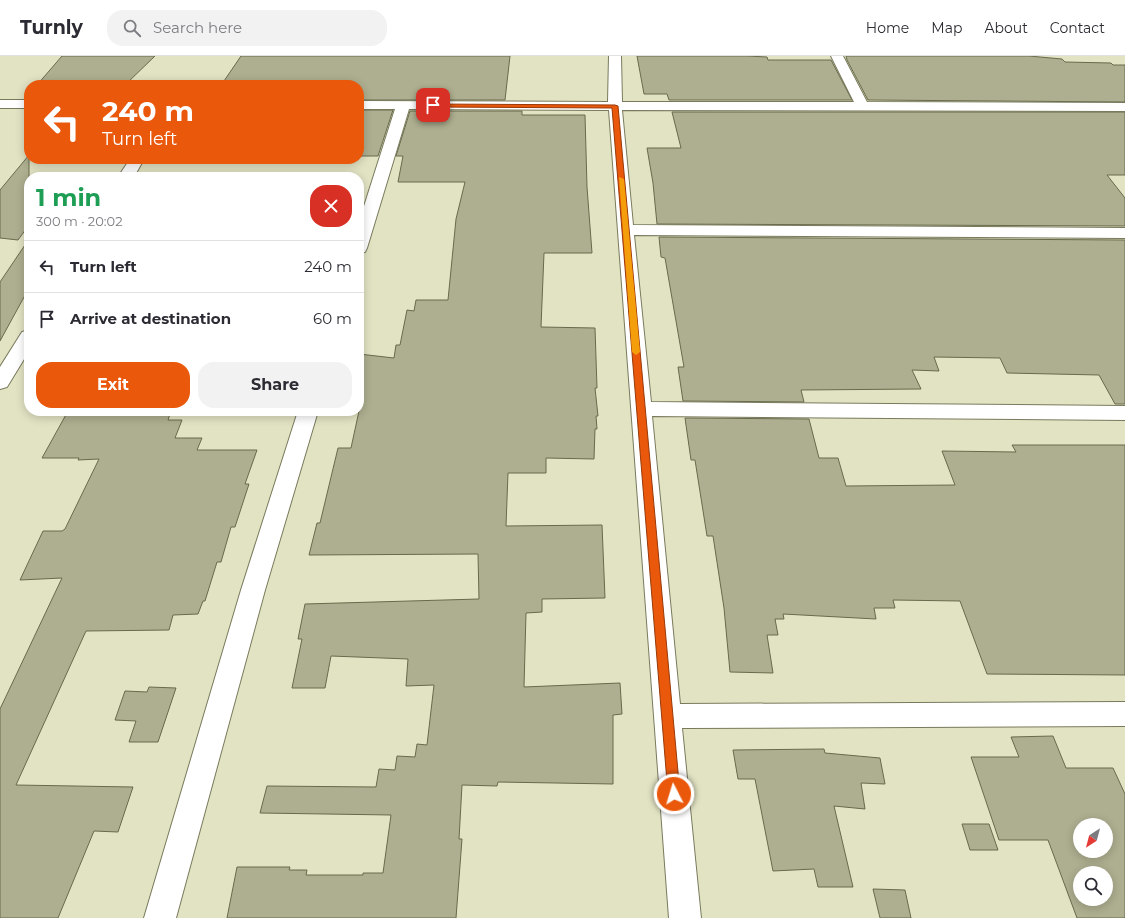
<!DOCTYPE html>
<meta charset="utf-8">
<style>
:root{--surface:#fff;--page:#f2f2f3;--text:#2b2b33;--muted:#7c7c81;--line:#e1e1e2;--accent:#ea580c}
body{margin:0;font-family:Montserrat,sans-serif;background:var(--page);color:var(--text);height:100vh;display:flex;flex-direction:column;font-size:15px;white-space:nowrap}
*{box-sizing:border-box;margin:0}
p{font-size:13px;color:var(--muted)}
.icon{flex:none;width:22px;height:22px;fill:none;stroke:currentColor;stroke-width:2;stroke-linecap:round;stroke-linejoin:round}
.map{position:relative;flex:1;overflow:hidden}
.panel{position:absolute;left:24px;top:116px;width:340px;height:244px;display:flex;flex-direction:column;background:var(--surface);border-radius:16px;box-shadow:0 2px 10px #0003}
.panel>*{flex:none}
.top-card{position:absolute;left:24px;top:24px;width:340px;height:84px;border-radius:16px;box-shadow:0 2px 10px #0003;background:#ea580c;color:#fff;overflow:hidden}
.needle{width:26px;rotate:216deg}
.buttons{position:absolute;left:1073px;top:762px;display:grid;gap:8px}
.buttons a{display:grid;place-items:center;width:40px;height:40px;border-radius:50%;background:var(--surface);box-shadow:0 2px 10px #0003;font-size:20px}
.pin{position:absolute;display:grid;place-items:center;width:34px;height:34px;color:#fff;margin:-17px;border-radius:8px;box-shadow:0 2px 6px #0006}
.me{position:absolute;width:44px;margin:-22px;rotate:355deg;stroke-linejoin:round;filter:drop-shadow(0 0 3px #0008)}
.turn{display:flex;align-items:center;gap:14px;height:84px;padding:0 12px;font-size:18px}
.turn .icon{width:52px;height:52px;stroke-width:2.5}
.turn b{display:block;font-size:28px;line-height:34px}
.round{display:grid;place-items:center;flex:none;width:42px;height:42px;border-radius:16px;background:var(--page)}
.headline{display:flex;align-items:center;justify-content:space-between;height:68px;padding:0 12px}
h1{font-size:24px;font-weight:700;line-height:30px;color:#1e9e55}
.action{display:flex;gap:8px;margin-top:auto;padding:8px 12px}
.action a{flex:1;height:46px;border-radius:16px;background:var(--accent);color:#fff;font-size:16px;font-weight:700;line-height:46px;text-align:center}
.action a+a{background:var(--page);color:var(--text)}
ul{padding:0;list-style:none}
li{display:flex;align-items:center;gap:12px;height:52px;padding:0 12px;border-top:1px solid var(--line)}
li div{flex:1}
li b{display:block;font-size:15px}
li em{font-style:normal}
header{display:flex;align-items:center;gap:24px;box-sizing:border-box;height:56px;padding:0 20px;background:var(--surface);border-bottom:1px solid var(--line)}
header strong{font-size:19px}
nav{display:flex;gap:22px;margin-inline-start:auto;font-size:14px}
.search{width:280px;height:36px;background:var(--page);display:flex;align-items:center;gap:10px;box-sizing:border-box;padding:0 14px;border-radius:16px;color:var(--muted);font-size:15px}
.map>svg:first-child{display:block}
</style>
<header>
<strong>Turnly</strong>
<div class="search"><svg class="icon" aria-label="search" viewBox="0 0 24 24"><circle cx="10" cy="10" r="6"/><path d="M15 15l6 6"/></svg>Search here</div>
<nav><a>Home</a><a>Map</a><a>About</a><a>Contact</a></nav>
</header>
<div class="map">
<svg width="1125" height="862" viewBox="0 0 1125 862">
<rect width="100%" height="100%" fill="#e2e3c3"/>
<path fill="#aeaf90" stroke="#696a4d" fill-rule="evenodd" d="M62 0H155L125 29H37Z
M241 0H510L505 44H359V29H266L267 25H224Z
M637 0H747L767 1 768 4H831L852 44H669L667 38H644Z
M846 0H1029L1062 3 1065 6 1111 7 1113 9H1125V46L868 44 847 4Z
M359 54H393L378 100H359Z
M410 55H522V59H585L587 131 592 197H544L541 271 595 272 597 332H595L598 360H596L597 373H595L594 403 546 402V417H508L506 470 602 469 605 542 542 543V556L526 557 524 631 620 627 622 658 613 659V728L498 726 497 730 462 729 459 783H462L456 862H227L237 811H290L289 814H307L306 819H363V817H383L391 759 260 757 267 730 376 731 379 713 395 714 397 700 415 701 417 688 427 689 434 629 406 630 408 603 331 600 325 632H292L302 583H298L305 548 479 543 478 498 309 499 317 467H320L338 392H351L359 355V298L394 302 396 289H400L407 254 414 255 416 244H448L456 163 465 126H398L403 100H396Z
M672 56H1125V119H1107L1125 142V170L657 168 653 127 647 92H681Z
M29 99V169L18 184 0 182V134Z
M659 181 1125 184V348H1115L1099 319 1007 317 1000 302 934 301 939 315 912 314 921 333 801 334 804 346 683 345 678 311H684L665 202 661 201Z
M29 183V232L0 285V226Z
M68 355H171L168 364H182L175 382H202L197 394H257L245 428H249L235 471H231L221 506H217L205 545H203L198 558 173 559 169 574 86 575 16 729 133 731 118 776 94 775 58 862H0V653L62 522 20 524 43 475H62L65 473 99 403 78 404 79 402H42Z
M685 362 809 363 819 402H838L846 430 955 429 942 395 1016 396 1012 389H1125V619L987 618 960 545 893 544 895 552H874L876 563 783 558 784 563H775L778 579H767L773 617 730 616 724 552 713 480H707L695 404H691Z
M149 631 176 632 158 686H129L136 665 115 664 125 635 147 636Z
M1053 680 1066 712H1113L1125 738V862H1077L1048 784H999L971 701H1019L1011 681ZM1080 769H1106V795H1080ZM1080 817H1106V843H1080Z
M824 693 825 697 880 702 885 728 861 727 865 753 834 750 853 831H818L814 813 773 815 755 723H738L733 694Z
M962 768H989L998 794H970Z
M873 833 905 834 911 862H880Z"/>
<g fill="none" stroke-linecap="round" stroke-linejoin="round">
<defs>
<path id="minor" d="M609 0H621L622 46H854L831 0H843L867 46 1125 47V55L622 54 633 169 1125 172V182L634 179 651 346 1125 350V364L652 360 680 648 1125 646V670L682 672 701 862H669L609 54 409 53 367 192 365 196 359 197V166L395 53H359V45L608 46Z
M0 44H29V52H0Z
M130 103H144L134 121H118Z
M29 274V295L7 331 0 333V311L22 276Z
M298 355H318L265 534 176 862H144L241 534Z"/>
</defs>
<use href="#minor" stroke="#797a5c" stroke-width="2"/>
<use href="#minor" fill="#fff" fill-rule="evenodd"/>
</g>
<path fill="#ea580c" stroke="#983908" d="M431 48 615 49 618 50 680 738 678 742 674 743 670 742 668 738 612 52 433 51 431 49Z"/>
<path fill="#f59e0b" d="M619 121 624 123 640 296 636 299 632 296Z"/>
</svg>
<div class="buttons">
<a><svg class="needle" viewBox="-14 -14 28 28"><path d="M0-13l5 13h-10z" fill="#e53935"/><path d="M0 13l5-13h-10z" fill="#7c7c81"/></svg></a>
<a><svg class="icon" aria-label="search" viewBox="0 0 24 24"><circle cx="10" cy="10" r="6"/><path d="M15 15l6 6"/></svg></a>
</div>
<div class="pin" style="left:433px;top:49px;background:#d93025"><svg class="icon" aria-label="arrive" viewBox="0 0 24 24"><path d="M6 21V4h12l-3 4 3 4H6"/></svg></div>
<svg class="me" style="left:674px;top:738px" viewBox="-20 -20 40 40"><circle r="17" fill="#ea580c" stroke="#fff" stroke-width="3"/><path d="M0-11L8 9 0 5-8 9z" fill="#fff"/></svg>
<div class="top-card">
<div class="turn"><svg class="icon" aria-label="left" viewBox="0 0 24 24"><path d="M17 20v-9H6M10 6l-5 5 5 5"/></svg><div><b>240 m</b>Turn left</div></div>
</div>
<section class="panel">
<div class="headline"><div><h1>1 min</h1><p>300 m · 20:02</p></div><a class="round" style="background:#d93025;color:#fff"><svg class="icon" aria-label="close" viewBox="0 0 24 24"><path d="M6 6l12 12M18 6L6 18"/></svg></a></div>
<ul>
<li><svg class="icon" aria-label="left" viewBox="0 0 24 24"><path d="M17 20v-9H6M10 6l-5 5 5 5"/></svg><div><b>Turn left</b></div><em>240 m</em></li>
<li><svg class="icon" aria-label="arrive" viewBox="0 0 24 24"><path d="M6 21V4h12l-3 4 3 4H6"/></svg><div><b>Arrive at destination</b></div><em>60 m</em></li>
</ul>
<div class="action"><a>Exit</a><a>Share</a></div>
</section>
</div>
